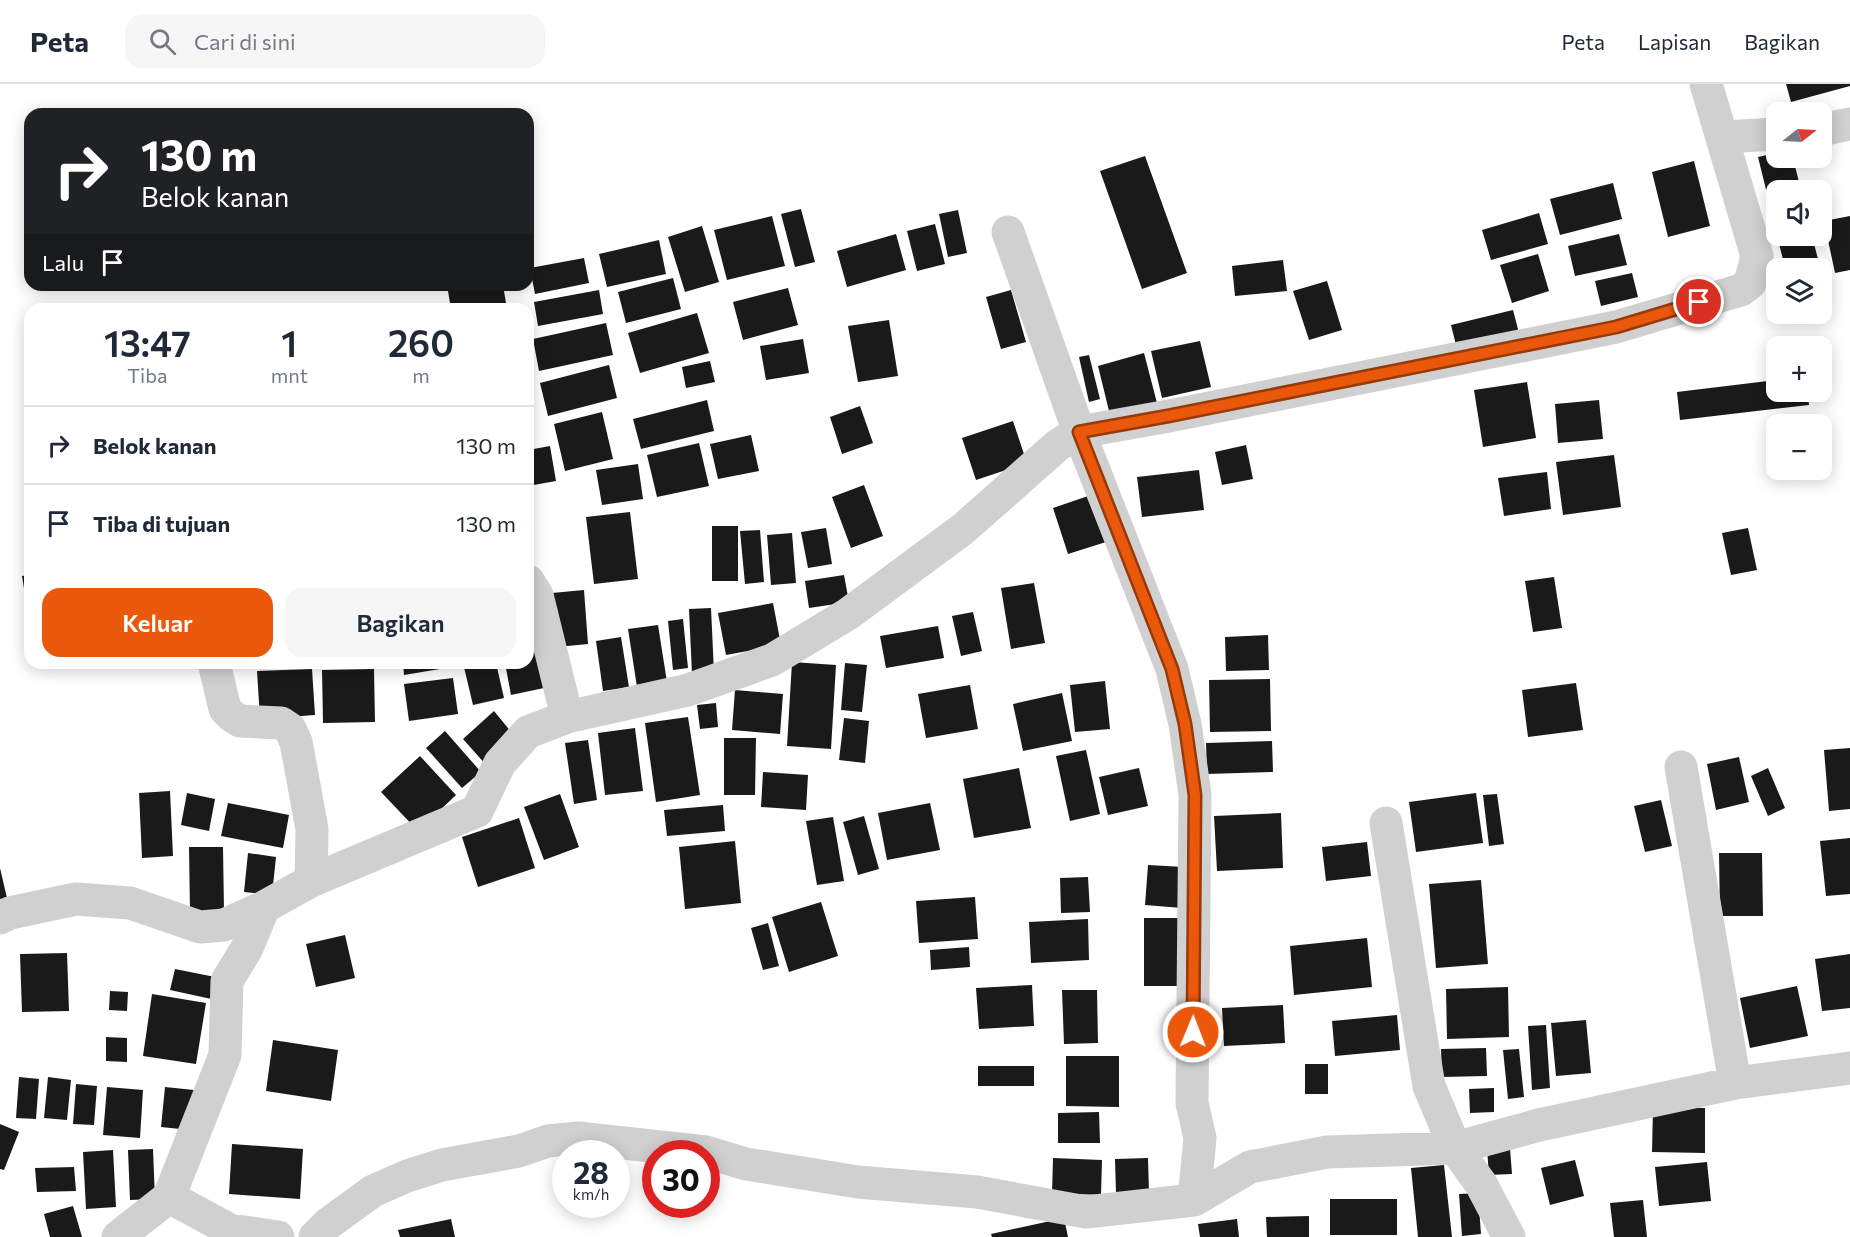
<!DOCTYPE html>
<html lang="id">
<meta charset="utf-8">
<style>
:root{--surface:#fff;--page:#f6f6f7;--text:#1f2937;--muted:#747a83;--line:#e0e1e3;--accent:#ea580c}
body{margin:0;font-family:Commissioner,sans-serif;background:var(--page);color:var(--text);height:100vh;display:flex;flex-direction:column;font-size:22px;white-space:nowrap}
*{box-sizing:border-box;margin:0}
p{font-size:20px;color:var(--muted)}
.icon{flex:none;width:33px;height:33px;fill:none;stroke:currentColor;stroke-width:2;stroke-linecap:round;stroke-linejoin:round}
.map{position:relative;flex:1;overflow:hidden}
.drawer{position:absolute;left:24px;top:219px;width:510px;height:366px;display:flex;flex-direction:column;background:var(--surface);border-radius:18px;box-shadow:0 3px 15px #0003}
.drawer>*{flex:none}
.hud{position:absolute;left:24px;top:24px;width:510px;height:183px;border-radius:18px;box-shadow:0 3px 15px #0003;background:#202124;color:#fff;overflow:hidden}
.needle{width:39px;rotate:72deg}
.controls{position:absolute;left:1766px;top:18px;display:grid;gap:12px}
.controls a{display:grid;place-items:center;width:66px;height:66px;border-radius:12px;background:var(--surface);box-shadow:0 3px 15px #0003;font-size:30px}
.speed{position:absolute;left:552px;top:1056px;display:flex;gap:12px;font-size:30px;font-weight:700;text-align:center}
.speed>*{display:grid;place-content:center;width:78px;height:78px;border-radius:50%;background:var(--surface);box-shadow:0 3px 15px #0003;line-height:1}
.speed small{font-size:15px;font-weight:400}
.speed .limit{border:9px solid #d22;background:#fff;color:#111}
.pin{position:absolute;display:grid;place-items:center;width:51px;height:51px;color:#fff;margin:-26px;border:3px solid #fff;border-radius:50%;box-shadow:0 2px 6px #0007}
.me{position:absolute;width:66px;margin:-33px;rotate:1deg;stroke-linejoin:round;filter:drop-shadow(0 0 4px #0008)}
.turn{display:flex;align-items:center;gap:21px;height:126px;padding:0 18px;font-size:27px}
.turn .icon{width:78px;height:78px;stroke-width:2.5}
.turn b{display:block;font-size:42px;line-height:51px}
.then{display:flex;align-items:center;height:57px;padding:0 18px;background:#0003;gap:12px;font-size:22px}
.eta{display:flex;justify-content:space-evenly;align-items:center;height:102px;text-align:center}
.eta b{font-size:36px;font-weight:600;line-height:42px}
.action{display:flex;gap:12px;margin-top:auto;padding:12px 18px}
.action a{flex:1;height:69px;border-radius:18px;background:var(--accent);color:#fff;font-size:24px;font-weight:600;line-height:69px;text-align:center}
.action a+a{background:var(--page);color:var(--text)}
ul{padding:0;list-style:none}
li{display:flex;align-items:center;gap:18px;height:78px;padding:0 18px;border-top:2px solid var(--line)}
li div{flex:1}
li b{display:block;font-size:22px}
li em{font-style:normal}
header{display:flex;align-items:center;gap:36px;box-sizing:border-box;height:84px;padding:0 30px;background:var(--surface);border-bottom:2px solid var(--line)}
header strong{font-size:28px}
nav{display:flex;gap:33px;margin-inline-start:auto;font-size:21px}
.search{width:420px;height:54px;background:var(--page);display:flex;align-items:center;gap:15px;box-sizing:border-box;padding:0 21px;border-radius:18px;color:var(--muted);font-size:22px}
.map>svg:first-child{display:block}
</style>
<header>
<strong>Peta</strong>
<div class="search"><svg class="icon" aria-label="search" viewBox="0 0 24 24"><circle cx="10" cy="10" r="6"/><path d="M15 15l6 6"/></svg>Cari di sini</div>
<nav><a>Peta</a><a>Lapisan</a><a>Bagikan</a></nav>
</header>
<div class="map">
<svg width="1850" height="1153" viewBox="0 0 1850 1153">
<rect width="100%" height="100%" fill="#fff"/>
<path fill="#1a1a1a" d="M1786 0H1850V2L1791 18Z
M1776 69V74H1793L1801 106H1776L1775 142 1758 73Z
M1145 72 1187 189 1142 205 1100 87Z
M1694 77 1710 142 1668 153 1652 88Z
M1613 99 1622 135 1560 151 1550 115Z
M801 125 815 178 795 183 781 130Z
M958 126 967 169 948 173 939 130Z
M1539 129 1548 160 1491 176 1482 146Z
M772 132 785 182 727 196 714 146Z
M1850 132V186L1835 189 1824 137Z
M935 140 945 180 917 187 907 147Z
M702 142 719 198 685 208 668 153Z
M896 150 906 186 847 203 837 167Z
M1619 150 1627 181 1575 192 1568 162Z
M1777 152H1812L1818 175 1785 183Z
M659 156 666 190 607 203 599 170Z
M1538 170 1549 207 1512 219 1500 181Z
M584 174 589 199 535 210 530 184Z
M1283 176 1287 207 1235 212 1232 182Z
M1632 189 1638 213 1601 222 1595 197Z
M673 194 681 225 626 239 618 208Z
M1327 197 1342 246 1309 256 1293 207Z
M447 201H503L507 225H451Z
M788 204 798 241 743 256 733 218Z
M599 206 603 230 538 242 534 218Z
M1011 206 1026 258 1001 265 986 213Z
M1513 226 1519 249 1457 265 1451 241Z
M697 229 709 269 640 289 628 249Z
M889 236 898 292 858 298 848 242Z
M606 239 613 271 539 287 533 255Z
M803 255 809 289 766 296 760 262Z
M1200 257 1211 303 1162 314 1151 267Z
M1144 269 1157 319 1110 331 1098 282Z
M1089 271 1100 315 1089 318 1079 273Z
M710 277 715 298 686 304 682 283Z
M609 281 617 314 548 332 540 299Z
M1776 296V308H1808L1809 321 1680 336 1677 308Z
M1527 298 1536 354 1483 363 1474 306Z
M707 316 714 347 641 365 633 335Z
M1599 316 1603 355 1558 359 1555 320Z
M860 322 873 359 842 370 830 333Z
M602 328 613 375 565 387 554 340Z
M1013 337 1027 379 976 396 962 354Z
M751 351 759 387 718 395 710 360Z
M699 359 709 402 657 413 647 371Z
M1246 361 1253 395 1222 401 1215 368Z
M550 362 556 397 528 402V366Z
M1614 371 1621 423 1563 431 1556 378Z
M638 380 643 415 602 421 596 386Z
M1199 386 1204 426 1142 433 1137 393Z
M1547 388 1551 425 1504 432 1498 394Z
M864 401 883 452 851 464 832 413Z
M1091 411 1106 458 1068 470 1053 424Z
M630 428 638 495 594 500 586 433Z
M712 442H738V497H712Z
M826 444 832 480 808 484 801 448Z
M1748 444 1757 486 1731 491 1722 449Z
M760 446 764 498 745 500 740 447Z
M792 449 796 499 771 501 767 451Z
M30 491V523H27L22 492Z
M844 491 849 518 809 524 805 497Z
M1554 493 1562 544 1533 548 1525 497Z
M1034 499 1045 559 1011 565 1001 504Z
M584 506 588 560 557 563 552 509Z
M773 519 781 561 726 571 718 529Z
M711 524 714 589 692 590 689 525Z
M973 528 982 567 961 572 952 532Z
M683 535 688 584 673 586 668 537Z
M658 541 667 598 637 603 628 545Z
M938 542 944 574 886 584 880 552Z
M1268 551 1269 586 1226 587 1225 553Z
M621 553 629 603 603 607 596 557Z
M534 558 544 604 511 611 505 579H528V559Z
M792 578 836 581 831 665 787 662Z
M403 579H452V583L404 591Z
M463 579H496L504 614 473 621Z
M845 579 867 581 862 628 841 626Z
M312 585 315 631 260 635 257 587Z
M374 585 375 638 323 639 322 586Z
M453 594 458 630 409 637 404 600Z
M1270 595 1271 647 1210 648 1209 596Z
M1105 597 1110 645 1075 648 1070 601Z
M1576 599 1583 646 1528 653 1522 606Z
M970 601 978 645 926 654 918 610Z
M735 606 783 610 780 650 732 646Z
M1062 609 1072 657 1023 667 1013 620Z
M716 619 718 643 700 645 697 621Z
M494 627 517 655 487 682 463 655Z
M688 633 700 711 656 718 645 639Z
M844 634 869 637 865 679 839 676Z
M635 644 643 707 605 711 598 649Z
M445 647 481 688 462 704 426 664Z
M724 654H756L755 711H724Z
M588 656 597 716 574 720 565 659Z
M1272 657 1273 688 1207 690 1206 659Z
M1850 664V725L1829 727 1824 666Z
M1086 666 1100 730 1070 737 1056 672Z
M420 672 456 711 418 747 381 708Z
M1739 673 1749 718 1716 726 1707 680Z
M1019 684 1031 744 974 754 963 695Z
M1139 684 1148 722 1108 731 1099 693Z
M1768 684 1785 724 1768 732 1751 692Z
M763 688 808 691 806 726 761 723Z
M170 707 173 772 142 774 139 709Z
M187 709 215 715 209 747 181 741Z
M1476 709 1483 759 1416 768 1409 718Z
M560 710 579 763 544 776 524 723Z
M1497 710 1504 760 1489 762 1483 711Z
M1661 716 1672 762 1645 768 1634 722Z
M228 719 289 731 283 764 221 752Z
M930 719 940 766 887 776 878 729Z
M723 721 725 747 667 752 664 726Z
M1281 729 1283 784 1217 787 1214 732Z
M864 732 879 785 858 791 843 738Z
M833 733 844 797 817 801 806 737Z
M519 734 535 784 478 803 462 753Z
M1850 754V810L1826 812 1820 757Z
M735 757 741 819 685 825 679 763Z
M1367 758 1371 792 1326 797 1322 763Z
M189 763H223L224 827 190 828Z
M248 769 276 773 272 811 244 808Z
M1719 769H1762L1763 832H1720Z
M1148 781 1184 783 1182 824 1145 821Z
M0 784 7 814 0 815Z
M1088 793 1090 828 1061 829 1060 794Z
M1481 796 1488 880 1436 884 1429 800Z
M975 813 978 855 919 859 916 817Z
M821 818 838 872 789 888 772 833Z
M1144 834H1183V902H1144Z
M1088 835 1089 876 1031 879 1029 838Z
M768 839 779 882 763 886 751 844Z
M345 851 355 894 316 903 306 860Z
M1367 854 1372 903 1294 911 1290 862Z
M969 863 970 883 931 886 930 866Z
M67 869 69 927 22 928 20 870Z
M1850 870V924L1822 927 1815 875Z
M175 885 220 894 216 916 170 906Z
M1032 901 1034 942 979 945 976 904Z
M1797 902 1808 952 1750 964 1740 914Z
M1508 903 1509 953 1447 955 1446 905Z
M1062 906H1097L1098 959 1064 960Z
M110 907 128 908 127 927 109 926Z
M152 910 206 919 196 980 143 972Z
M1283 921 1285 959 1224 962 1222 924Z
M1397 931 1400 966 1335 972 1332 937Z
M1586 936 1591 989 1556 992 1551 939Z
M1546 941 1550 1004 1532 1006 1528 942Z
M106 953 127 954V978L106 977Z
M273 956 338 966 331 1017 266 1007Z
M1486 964 1487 992 1442 993 1441 965Z
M1519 965 1524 1013 1508 1015 1503 966Z
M1066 972H1119V1023L1066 1022Z
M1305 980H1328V1010H1305Z
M978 982H1034V1002H978Z
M19 993 39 995 36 1035 16 1034Z
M48 993 71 996 67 1036 44 1034Z
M76 1000 97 1002 94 1041 73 1040Z
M107 1003 143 1006 140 1054 103 1051Z
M165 1003 194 1006 190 1046 161 1043Z
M1494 1004V1028L1470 1029 1469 1005Z
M1653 1023 1705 1024V1069L1652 1068Z
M1099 1028 1100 1059H1058V1029Z
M0 1040 19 1048 4 1086 0 1085Z
M232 1060 303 1065 300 1115 229 1110Z
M1510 1064 1512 1090 1489 1091 1487 1065Z
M153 1065 155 1115 130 1116 128 1066Z
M113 1066 116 1123 86 1125 83 1068Z
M1053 1074 1102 1076 1101 1111 1052 1109Z
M1148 1074 1149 1109 1116 1110 1115 1075Z
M1575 1076 1584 1112 1550 1121 1541 1084Z
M1707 1078 1711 1117 1659 1122 1655 1083Z
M1444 1081 1452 1153H1418L1411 1084Z
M74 1083 76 1107 37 1108 35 1084Z
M1478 1109 1481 1150 1462 1152 1459 1110Z
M1330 1115H1397V1151H1330Z
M1643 1116 1647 1153H1614L1610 1119Z
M73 1122 82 1153H50L44 1130Z
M1309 1132V1153H1267L1266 1133Z
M1064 1134 1068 1153H992L991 1150Z
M451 1135 455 1153H400L398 1146Z
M1237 1135 1239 1153H1200L1198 1140Z"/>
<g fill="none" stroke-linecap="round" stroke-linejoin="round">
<path stroke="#d0d0d0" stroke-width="33" d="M1821 46 1850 40
M1723 53 1776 50
M1008 148 1079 348 1172 585 1185 640 1195 711 1192 1019 1200 1054 1194 1116 1250 1083 1327 1068 1455 1064 1539 1041 1735 999 1850 984
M528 497 537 511 567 633
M214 579 225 625 232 632 240 637 281 639 290 645 296 658 312 745 311 797
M1681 683 1735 999
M1386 739 1429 1002 1455 1064 1481 1100 1509 1153
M0 834 10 829 76 815 130 819 200 843 224 841 264 823
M169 1113 230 1146 278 1153
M118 1153 169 1113 225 971 227 897 247 864 264 823 311 797 477 727 500 679 528 648 567 633 688 606 772 576 848 530 963 445 1058 361 1079 348 1169 332 1616 243 1741 206 1750 199 1757 172 1706 0
M315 1153 329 1139 373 1107 407 1092 442 1081 519 1067 548 1057 578 1054 706 1068 746 1080 858 1098 977 1108 1086 1128 1194 1116"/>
</g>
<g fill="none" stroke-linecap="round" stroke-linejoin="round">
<defs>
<path id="route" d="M1193 948 1195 711 1185 640 1172 585 1079 348 1168 332 1616 243 1699 218"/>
</defs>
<use href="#route" stroke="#983908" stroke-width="15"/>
<use href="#route" stroke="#ea580c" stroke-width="10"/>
</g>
</svg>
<div class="controls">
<a><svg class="needle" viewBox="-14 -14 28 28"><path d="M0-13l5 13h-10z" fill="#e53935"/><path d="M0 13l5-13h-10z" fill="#747a83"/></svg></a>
<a><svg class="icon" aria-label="sound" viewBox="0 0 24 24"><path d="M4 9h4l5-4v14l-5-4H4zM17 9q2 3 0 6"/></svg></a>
<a><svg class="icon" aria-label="layers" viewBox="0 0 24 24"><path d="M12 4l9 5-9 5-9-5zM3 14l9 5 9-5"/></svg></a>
<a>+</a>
<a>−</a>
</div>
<div class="speed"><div>28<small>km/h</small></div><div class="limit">30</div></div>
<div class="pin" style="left:1699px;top:218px;background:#d93025"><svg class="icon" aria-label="arrive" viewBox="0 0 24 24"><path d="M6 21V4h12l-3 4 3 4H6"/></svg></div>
<svg class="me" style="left:1193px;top:948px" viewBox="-20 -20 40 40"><circle r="17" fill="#ea580c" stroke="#fff" stroke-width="3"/><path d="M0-11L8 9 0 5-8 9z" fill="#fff"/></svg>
<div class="hud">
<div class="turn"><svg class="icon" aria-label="right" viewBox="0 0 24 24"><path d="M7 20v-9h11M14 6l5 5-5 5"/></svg><div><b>130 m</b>Belok kanan</div></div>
<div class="then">Lalu<svg class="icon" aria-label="arrive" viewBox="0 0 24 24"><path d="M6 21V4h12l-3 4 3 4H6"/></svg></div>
</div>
<section class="drawer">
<div class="eta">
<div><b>13:47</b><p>Tiba</p></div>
<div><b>1</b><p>mnt</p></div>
<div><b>260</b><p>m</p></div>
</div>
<ul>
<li><svg class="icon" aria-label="right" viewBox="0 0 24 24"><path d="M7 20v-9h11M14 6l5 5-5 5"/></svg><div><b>Belok kanan</b></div><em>130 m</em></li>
<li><svg class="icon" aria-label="arrive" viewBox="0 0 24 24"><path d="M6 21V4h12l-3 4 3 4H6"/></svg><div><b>Tiba di tujuan</b></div><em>130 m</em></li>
</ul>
<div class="action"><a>Keluar</a><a>Bagikan</a></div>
</section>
</div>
